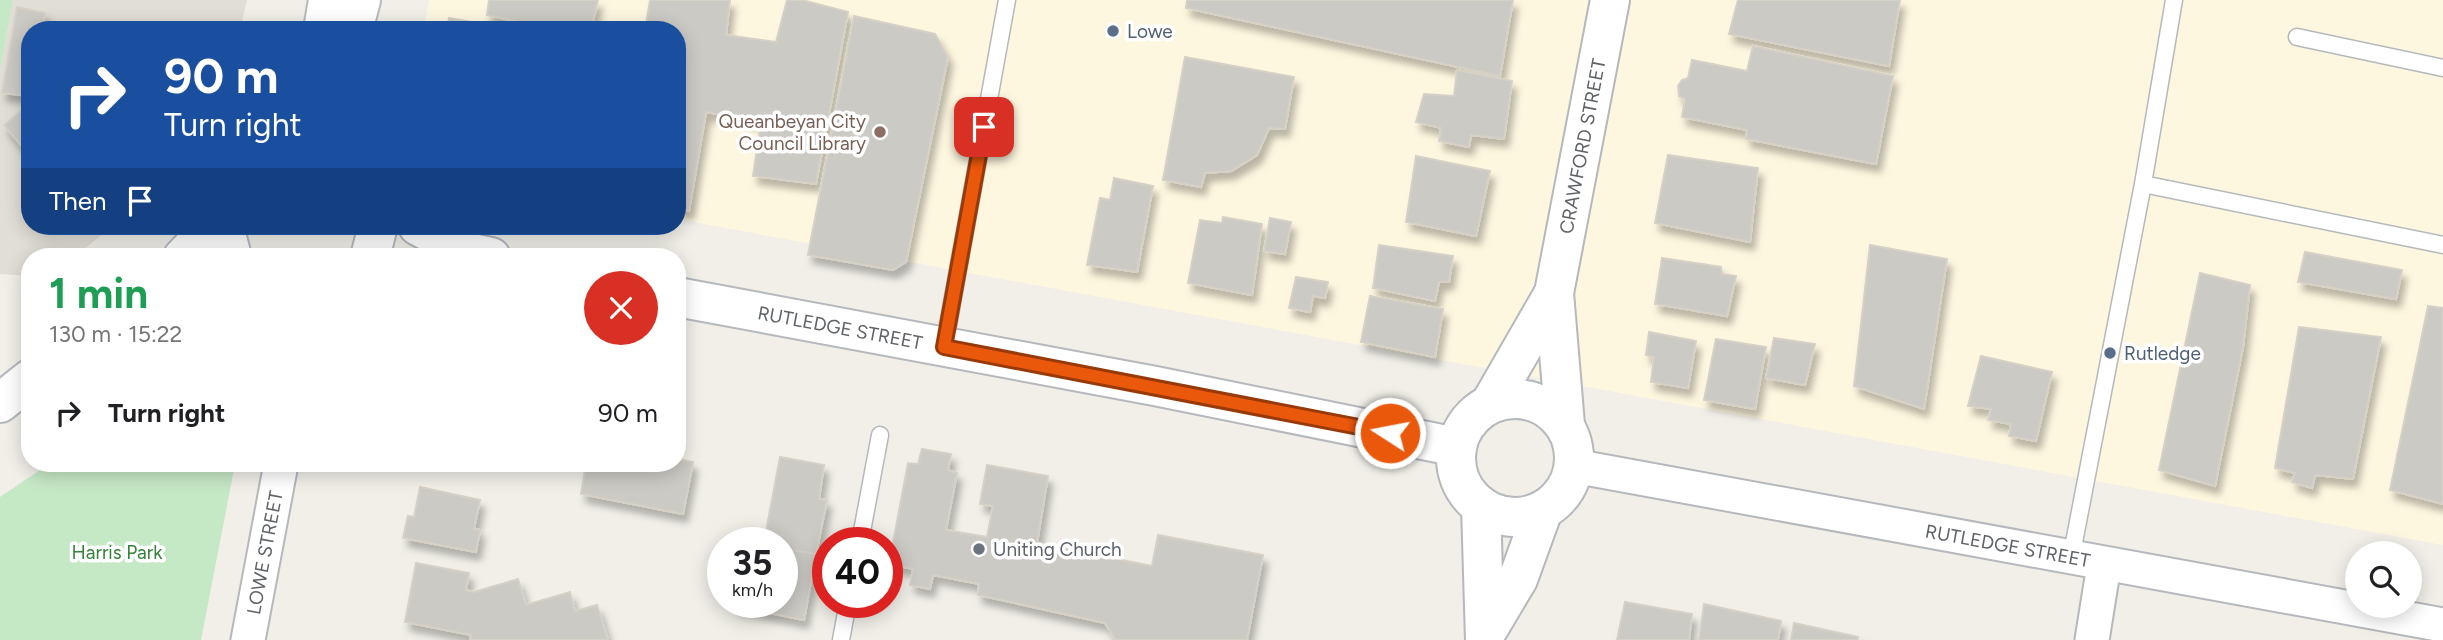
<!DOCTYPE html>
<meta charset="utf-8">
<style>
:root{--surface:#fff;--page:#f2f2f2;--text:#202124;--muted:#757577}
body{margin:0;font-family:Figtree,sans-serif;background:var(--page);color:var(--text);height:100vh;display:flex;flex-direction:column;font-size:26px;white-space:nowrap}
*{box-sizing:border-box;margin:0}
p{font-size:23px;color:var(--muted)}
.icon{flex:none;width:38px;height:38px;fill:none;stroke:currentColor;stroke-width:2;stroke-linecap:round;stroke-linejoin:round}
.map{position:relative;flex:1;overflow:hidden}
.side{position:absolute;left:21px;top:248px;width:665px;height:224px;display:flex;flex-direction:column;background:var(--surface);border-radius:28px;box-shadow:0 4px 18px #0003}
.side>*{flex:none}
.banner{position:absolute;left:21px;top:21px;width:665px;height:214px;border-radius:28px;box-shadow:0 4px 18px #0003;background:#1a4fa0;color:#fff;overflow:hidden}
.buttons{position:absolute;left:2345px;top:541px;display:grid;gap:14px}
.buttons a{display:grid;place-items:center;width:77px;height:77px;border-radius:50%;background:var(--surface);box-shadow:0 4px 18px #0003;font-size:35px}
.speed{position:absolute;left:707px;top:527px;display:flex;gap:14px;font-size:35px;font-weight:700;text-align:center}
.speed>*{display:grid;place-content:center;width:91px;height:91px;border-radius:50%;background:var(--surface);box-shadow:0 4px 18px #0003;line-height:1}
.speed small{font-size:18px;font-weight:400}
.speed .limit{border:10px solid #d22;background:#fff;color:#111}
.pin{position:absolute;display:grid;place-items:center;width:60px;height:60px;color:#fff;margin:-30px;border-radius:14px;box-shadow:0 4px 10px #0006}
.me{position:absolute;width:77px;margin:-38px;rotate:281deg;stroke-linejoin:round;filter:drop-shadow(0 0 5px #0008)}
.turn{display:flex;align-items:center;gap:24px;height:147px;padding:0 28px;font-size:32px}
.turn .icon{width:91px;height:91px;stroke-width:2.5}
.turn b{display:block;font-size:49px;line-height:60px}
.then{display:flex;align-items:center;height:66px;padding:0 28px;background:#0003;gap:14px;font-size:26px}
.round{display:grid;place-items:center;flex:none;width:74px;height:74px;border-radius:37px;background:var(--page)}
.head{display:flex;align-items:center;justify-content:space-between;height:119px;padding:0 28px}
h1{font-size:42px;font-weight:700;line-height:52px;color:#1e9e55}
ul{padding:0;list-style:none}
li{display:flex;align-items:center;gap:21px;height:91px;padding:0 28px}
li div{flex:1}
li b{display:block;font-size:26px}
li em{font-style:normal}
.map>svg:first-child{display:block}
</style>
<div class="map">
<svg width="2443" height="640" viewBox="0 0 2443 640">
<defs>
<filter id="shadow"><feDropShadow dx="4.5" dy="8" stdDeviation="3.5" flood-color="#0004"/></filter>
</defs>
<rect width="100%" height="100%" fill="#f1efe8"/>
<path fill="#fef7e0" d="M429 0H2443V545L677 219V30H424Z"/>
<path fill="#e1ded6" d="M13 0H247L240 30H30V226H113L74 257H30V276L0 274V71Z"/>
<path fill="#c5e8c5" d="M0 0H13L0 71Z
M49 464H235L201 640H0V497Z"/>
<path fill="#cccac5" stroke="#d6d1c6" stroke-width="2" filter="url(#shadow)" d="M489 0H598L591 30H557L487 15Z
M650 0H730L726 35 776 42 787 0H802L848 12 816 184 753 176 761 122 706 112 689 211 677 209V30H645Z
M1187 0H1513L1500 76 1186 8Z
M1738 0H1900L1889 66 1729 34Z
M17 7 45 13 42 30H30L28 96 2 93Z
M854 16 935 34 948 57 906 262 893 270 808 255Z
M449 18 494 26 493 30H447Z
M1753 46 1893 76 1876 164 1746 139 1747 130 1682 117 1685 99 1679 96 1678 86 1682 80 1688 78 1692 60 1747 71Z
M1185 57 1294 77 1285 129 1269 128 1257 155 1231 171 1205 173 1201 187 1163 180Z
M1457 70 1512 81 1504 139 1471 135 1469 147 1439 141 1441 128 1416 122 1424 94 1454 96Z
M30 103V156L4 125Z
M1668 155 1758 168 1750 242 1655 223Z
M1416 156 1490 171 1476 236 1406 222Z
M1114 178 1153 186 1137 272 1087 265 1100 198 1110 200Z
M1223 217 1262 224 1252 295 1188 283 1200 220 1222 223Z
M1270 218 1291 222 1285 254 1264 251Z
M1379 245 1453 256 1449 282H1439L1435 301 1373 288Z
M1870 245 1947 259 1924 409 1854 386Z
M2305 252 2402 270 2396 299 2298 282Z
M1662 258 1721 267 1722 274 1736 276 1727 316 1655 304Z
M2200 273 2250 285 2243 347 2215 486 2159 470Z
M1296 277 1328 282 1325 298 1313 296 1310 312 1289 308Z
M1370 296 1443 309 1435 357 1361 342Z
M2428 306 2443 308V504L2390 490Z
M2299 327 2381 337 2353 479 2315 475 2312 488 2292 482 2295 473 2275 468Z
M1649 332 1696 341 1688 388 1651 382 1654 357 1646 355Z
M1774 338 1815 344 1805 385 1766 378Z
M1716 339 1766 347 1755 409 1704 400Z
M1981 356 2052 372 2036 441 2009 436 2011 424 1988 420 1991 409 1968 406Z
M922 449 951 454 948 470 957 473 946 530 987 537 993 506 980 504 987 465 1048 476 1037 543 1152 566 1158 535 1263 555 1247 640H1116L1105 623 978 595 979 584 933 575 930 589 910 585 913 569 889 564 908 463 918 464Z
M780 457 824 465 819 499 827 500 816 554 782 548V542H764Z
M677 459 693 462 683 514 581 494 586 464H677Z
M420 487 480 500 474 529 480 530 476 552 403 538 408 516 414 517Z
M782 548 816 554 804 620 735 606 736 602H782Z
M416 563 469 573 466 590 474 592 518 579 526 605 570 592 575 611 597 605 608 640H470L471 635 405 622Z
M1625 602 1692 614 1689 640H1617Z
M1704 604 1781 621 1778 640H1699Z
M1794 623 1858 637 1857 640H1791Z"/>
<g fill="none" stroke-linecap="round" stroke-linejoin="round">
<defs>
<path id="service" d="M2297 37 2443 68
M2143 184 2443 245
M944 347 1007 0
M860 542 880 435
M2071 558 2143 184 2174 0
M841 640 848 602"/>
<g id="minor">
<path id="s1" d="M1574 466 2443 625"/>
<path id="s2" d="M248 640 281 464"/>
<path d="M2092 640 2104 565"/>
</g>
<g id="tertiary">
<path d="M418 226 468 252 491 257"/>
<path id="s3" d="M677 297 1155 386 1457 447"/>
<circle cx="1515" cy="458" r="59"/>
<path d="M1490 404 1554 293"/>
<path id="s4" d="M1565 425 1554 293 1610 0"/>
<path d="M1481 506 1485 640"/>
<path d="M1487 631 1518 579 1543 510"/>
</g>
<path id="secondary" d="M323 30 328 0
M353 30 361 0
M224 226 232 257
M183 257 213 226
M370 257 378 226
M0 403 30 379"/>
</defs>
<use href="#service" stroke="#b5b8bc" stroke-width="19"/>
<use href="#minor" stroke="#b5b8bc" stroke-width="37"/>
<use href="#tertiary" stroke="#b5b8bc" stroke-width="42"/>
<use href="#secondary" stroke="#b6babf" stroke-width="42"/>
<use href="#service" stroke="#fff" stroke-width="16"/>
<use href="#minor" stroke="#fff" stroke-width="33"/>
<use href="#tertiary" stroke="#fff" stroke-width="38"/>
<use href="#secondary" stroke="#fff" stroke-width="38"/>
</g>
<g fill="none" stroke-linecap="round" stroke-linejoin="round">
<defs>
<path id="route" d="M984 127 944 347 1390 433"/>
</defs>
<use href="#route" stroke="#983908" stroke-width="18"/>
<use href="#route" stroke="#ea580c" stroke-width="12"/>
</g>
<g fill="#5c6f8a" stroke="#fff" stroke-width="2.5">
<circle cx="1113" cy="31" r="7"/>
<circle cx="2110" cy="353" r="7"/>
</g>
<circle fill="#8d6e63" stroke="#fff" stroke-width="2.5" cx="880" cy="132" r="7"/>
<circle fill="#6b7280" stroke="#fff" stroke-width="2.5" cx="979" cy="549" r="7"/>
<g text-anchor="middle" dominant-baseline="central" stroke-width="7" stroke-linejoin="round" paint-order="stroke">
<g font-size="19" fill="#4e5e75" stroke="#fff" text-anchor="start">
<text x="1127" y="31">Lowe</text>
<text x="2124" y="353">Rutledge</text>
</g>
<g font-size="19" fill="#785e54" stroke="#fff" text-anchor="end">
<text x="866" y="121">Queanbeyan City<tspan x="866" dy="22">Council Library</tspan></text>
</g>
<g font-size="19" fill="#5f6368" stroke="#fff">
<text stroke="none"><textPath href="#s4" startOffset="282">CRAWFORD STREET</textPath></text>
<text stroke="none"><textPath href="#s3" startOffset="166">RUTLEDGE STREET</textPath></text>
<text stroke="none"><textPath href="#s1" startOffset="441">RUTLEDGE STREET</textPath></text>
<text stroke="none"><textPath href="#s2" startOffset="89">LOWE STREET</textPath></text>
</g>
<g font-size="19" fill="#5b616d" stroke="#fff" text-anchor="start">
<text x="993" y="549">Uniting Church</text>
</g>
<g font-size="19" fill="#348238" stroke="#fff">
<text x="117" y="552">Harris Park</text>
</g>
</g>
</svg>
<div class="buttons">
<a><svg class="icon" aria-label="search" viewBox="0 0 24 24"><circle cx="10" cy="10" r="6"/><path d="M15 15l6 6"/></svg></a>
</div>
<div class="speed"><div>35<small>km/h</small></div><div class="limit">40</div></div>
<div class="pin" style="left:984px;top:127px;background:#d93025"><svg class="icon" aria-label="arrive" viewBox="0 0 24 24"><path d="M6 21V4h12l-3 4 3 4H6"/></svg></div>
<svg class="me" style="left:1390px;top:433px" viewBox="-20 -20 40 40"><circle r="17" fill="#ea580c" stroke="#fff" stroke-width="3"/><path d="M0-11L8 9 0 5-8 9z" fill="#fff"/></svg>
<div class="banner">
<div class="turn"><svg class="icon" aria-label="right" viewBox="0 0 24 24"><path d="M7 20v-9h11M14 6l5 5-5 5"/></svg><div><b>90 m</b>Turn right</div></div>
<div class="then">Then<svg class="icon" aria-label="arrive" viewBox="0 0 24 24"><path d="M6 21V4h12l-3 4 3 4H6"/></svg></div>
</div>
<section class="side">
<div class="head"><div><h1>1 min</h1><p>130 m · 15:22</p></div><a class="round" style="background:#d93025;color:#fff"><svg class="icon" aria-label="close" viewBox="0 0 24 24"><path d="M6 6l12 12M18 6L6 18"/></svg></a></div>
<ul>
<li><svg class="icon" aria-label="right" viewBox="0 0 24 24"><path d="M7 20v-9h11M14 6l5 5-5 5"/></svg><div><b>Turn right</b></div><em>90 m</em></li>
</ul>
</section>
</div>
